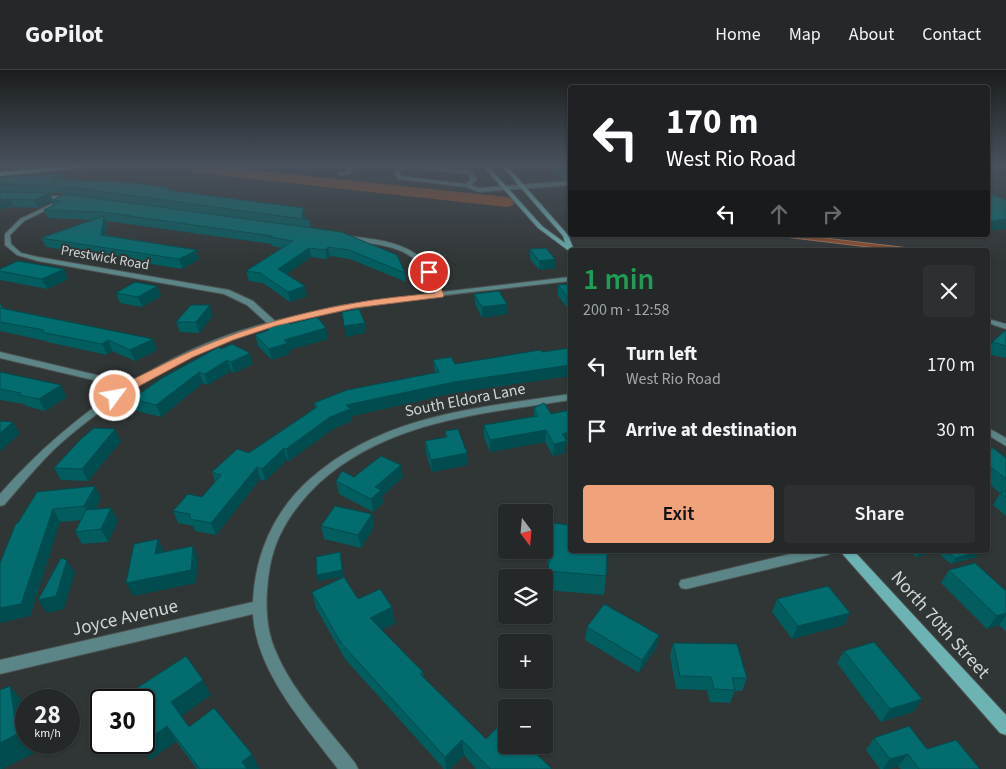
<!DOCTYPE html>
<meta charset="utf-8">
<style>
:root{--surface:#242828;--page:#2c3030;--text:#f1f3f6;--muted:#a3a6a8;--line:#414445;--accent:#f0a27a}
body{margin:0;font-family:"Source Sans 3",sans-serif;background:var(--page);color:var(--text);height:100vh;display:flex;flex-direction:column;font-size:19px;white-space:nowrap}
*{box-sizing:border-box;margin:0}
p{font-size:16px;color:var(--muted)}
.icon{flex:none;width:28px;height:28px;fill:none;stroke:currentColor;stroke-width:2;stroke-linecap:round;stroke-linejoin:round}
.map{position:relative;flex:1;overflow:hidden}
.sheet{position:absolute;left:568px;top:178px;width:422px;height:305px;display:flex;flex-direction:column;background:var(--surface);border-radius:5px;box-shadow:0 1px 4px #0004,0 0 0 1px var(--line)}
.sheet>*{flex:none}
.guide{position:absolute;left:568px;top:15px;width:422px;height:152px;border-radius:5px;box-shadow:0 1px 4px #0004,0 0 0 1px var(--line);background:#202124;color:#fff;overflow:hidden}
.needle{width:32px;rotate:164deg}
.buttons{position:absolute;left:498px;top:434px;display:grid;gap:10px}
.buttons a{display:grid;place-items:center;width:55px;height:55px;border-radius:5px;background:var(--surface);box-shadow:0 1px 4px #0004,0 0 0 1px var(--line);font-size:25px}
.speed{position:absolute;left:15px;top:619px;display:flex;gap:10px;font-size:25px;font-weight:700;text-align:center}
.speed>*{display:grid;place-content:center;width:65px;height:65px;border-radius:50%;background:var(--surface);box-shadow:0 1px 4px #0004,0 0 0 1px var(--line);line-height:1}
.speed small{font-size:12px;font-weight:400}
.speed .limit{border:2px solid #111;border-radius:8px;background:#fff;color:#111}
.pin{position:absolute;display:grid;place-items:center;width:42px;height:42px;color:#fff;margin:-21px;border:2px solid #fff;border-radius:50%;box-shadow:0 1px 5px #0007}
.me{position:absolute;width:55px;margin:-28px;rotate:58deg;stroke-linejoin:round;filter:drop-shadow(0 0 4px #0008)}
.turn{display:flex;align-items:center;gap:18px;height:105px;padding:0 15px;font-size:22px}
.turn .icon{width:65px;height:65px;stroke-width:2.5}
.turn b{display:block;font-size:35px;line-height:42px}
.lanes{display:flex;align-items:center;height:48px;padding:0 15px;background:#0003;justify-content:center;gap:25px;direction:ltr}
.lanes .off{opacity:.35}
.round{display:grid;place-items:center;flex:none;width:52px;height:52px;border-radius:5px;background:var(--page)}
.overview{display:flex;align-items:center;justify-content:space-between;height:85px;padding:0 15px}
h1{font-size:30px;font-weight:600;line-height:38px;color:#1e9e55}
.button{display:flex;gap:10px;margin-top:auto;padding:10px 15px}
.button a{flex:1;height:58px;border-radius:5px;background:var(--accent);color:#111;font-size:20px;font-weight:600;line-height:58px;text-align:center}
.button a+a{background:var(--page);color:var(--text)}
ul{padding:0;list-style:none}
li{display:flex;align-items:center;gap:15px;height:65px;padding:0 15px}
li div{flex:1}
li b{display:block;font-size:19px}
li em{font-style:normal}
header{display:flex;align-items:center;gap:30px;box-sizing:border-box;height:70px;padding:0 25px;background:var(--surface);border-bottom:1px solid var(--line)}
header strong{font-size:24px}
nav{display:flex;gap:28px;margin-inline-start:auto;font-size:18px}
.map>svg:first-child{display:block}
</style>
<header>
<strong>GoPilot</strong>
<nav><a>Home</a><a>Map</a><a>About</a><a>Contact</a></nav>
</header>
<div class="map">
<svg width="1006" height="699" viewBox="0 0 1006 699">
<rect width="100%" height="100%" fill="#303535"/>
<path fill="#904d29" stroke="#a3765c" d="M768 165H800L926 180H893Z"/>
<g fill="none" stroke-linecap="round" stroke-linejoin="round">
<path fill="#904d29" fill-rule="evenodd" d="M193 96H214L507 127 513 129 515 132 513 135 507 137 198 103 193 102 191 99Z"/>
<defs>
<path id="service" d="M241 96H267L270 98 268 99Z
M346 96H351L352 103 339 105V103L347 101Z
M374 96H379L377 97Z
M417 96 465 101 462 97 466 96 477 109 471 115 479 118 570 111V115L479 122 466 117 398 109 394 102 401 97ZM408 98 468 104 471 109 466 114 400 106 399 102 402 99Z"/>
<path id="minor" d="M36 125 71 127 74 129 67 130 24 151 10 165 11 174 21 183 38 187 229 220 253 231 275 251 338 236 435 223C431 215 429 205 423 198 404 173 372 175 344 169V167L346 166C374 169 408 171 428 195 434 203 438 213 442 222L570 207V211C470 223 368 230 271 257 197 278 128 317 69 366 45 386 25 411 4 435L0 436V424C37 382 76 348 123 317L0 288V282L130 313C171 287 220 265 267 253L247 235 224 224 38 191 17 185 5 175V164L20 149 60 130 38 128 36 127Z
M988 249 1006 254V259L988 253Z
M570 324V330C481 344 389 350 319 413 295 436 276 463 270 496 265 525 264 556 276 582 293 623 328 658 355 693L358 699H338C305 655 256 602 253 544L0 604V590L253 532C255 484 274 441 310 409 384 344 478 338 570 324Z
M988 358 1006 368V376L988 365Z
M807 480H833L831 483 827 485 686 519 681 518 679 514 681 510 686 509Z"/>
<path id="secondary" d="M483 96H488L542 156 565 173 563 166 502 96H507L568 165 574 180 569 181 538 158Z
M839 480H853L1006 645V665L1000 663Z"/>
<path id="primary" d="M69 96H100L0 106V102Z"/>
</defs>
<use href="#service" stroke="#4d5252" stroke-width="2"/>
<use href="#minor" stroke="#4d5252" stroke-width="2"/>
<use href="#secondary" stroke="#4d5252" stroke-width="2"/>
<use href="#primary" stroke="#4d5252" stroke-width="3"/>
<use href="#service" fill="#5b8586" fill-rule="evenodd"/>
<use href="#minor" fill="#5b8586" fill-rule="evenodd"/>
<use href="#secondary" fill="#6eb3b4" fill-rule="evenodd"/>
<use href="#primary" fill="#7bd6d8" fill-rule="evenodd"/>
</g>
<path fill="#025d5f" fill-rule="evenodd" d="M549 96H570V110H564Z
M63 103 65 110 171 118 172 121 305 146V148L310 150 311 158 405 203 406 212 350 189 330 186 327 189 311 187 286 204 307 226 290 232 263 213 249 211 246 201 282 178 272 176V174L106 151 107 154 106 165 197 180 199 189 182 199 46 177 41 168 91 150 48 148 44 140 53 136 51 132 38 138 14 137 0 139V107ZM50 123H57L64 124 53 130Z
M530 179 555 189V198L539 200 530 189Z
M0 199 68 209 47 219 0 210Z
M570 214V240H569L558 226V215Z
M157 216 161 226 142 237 120 233 116 223Z
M474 224 507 234V244L482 248 475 234Z
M0 233 3 238 153 269 157 280 135 291 112 281 107 285 47 272 46 271 0 261Z
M213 246 199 263 180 262 176 252Z
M290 254 328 269 289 280 290 284 272 290 258 276 255 265 267 261 266 258Z
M1006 260V287L1005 288 988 284V280L992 272Z
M570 278V306L454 323 352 346V351L333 359 289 391 287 390 265 411 260 409 216 465 195 461 193 456 178 453 173 441 202 427 215 412 212 402 249 383 315 338 314 333 435 303 433 290 455 294Z
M221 279 253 294 234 303 231 301 208 315 203 313 161 347 137 341 132 329Z
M0 302 67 327 45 341 26 336 24 334 0 330Z
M534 338 566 375V383L553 386 545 372 490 382 484 367V355L534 346Z
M445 361 467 395 432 402 426 383 425 371 445 368Z
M121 371 88 411 61 410 54 398Z
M988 379 1006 388V446L993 435 1000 423 988 413Z
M354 407H403L382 426 383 433 373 442 339 424 336 411Z
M37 422 101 428 96 439 111 438 118 451 108 472 82 474 75 462 81 450 60 452 30 546 18 453Z
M372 444 374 457 361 478 324 469 321 456Z
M570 455V480L606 506 604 525 547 520 549 493H547L548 474Z
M909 480H979L980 481 976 487 951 494 938 483 939 481 916 487Z
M949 500 1006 521V562L999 555 987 559 941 513Z
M312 522 358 529 392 537 395 553 381 560 423 602V607L486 669 552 699H476L464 685 450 699H444L345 589 316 538Z
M777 529 850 543 844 555 792 569 772 542Z
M587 557 659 565 656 578 639 603 585 570Z
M673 573 747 608 742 621H735L730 633 710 632 707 620 676 619 670 586Z
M844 581 922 629 913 642 881 652 837 593Z
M211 625 181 646 189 657 252 684 259 699H197L176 671 150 690 148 643Z
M874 668 927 679 980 699H901L898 696 889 699H880L866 680Z"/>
<path fill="#014c4e" d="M63 103 66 111 52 109Z
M50 123 53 131H51V132L38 138 34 130Z
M10 129 14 137 0 139V130Z
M304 138 305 146 304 150 301 147Z
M104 146 107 154 104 174 101 165Z
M1006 149V159L988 161V152Z
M328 177 330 186 327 189 325 180Z
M309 178 311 187 280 209 278 199Z
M197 180 199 189 182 199 179 189Z
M555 189V198L539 200V191Z
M64 199 68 209 47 219 42 209Z
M157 216 161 226 142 237 138 227Z
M305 216 307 226 290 232 288 222Z
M507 234V244L482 248V237Z
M210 235 213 246 199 263 196 252Z
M365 253 366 263 346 267 344 256Z
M326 258 328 269 289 280 290 284 272 290 269 279 284 270Z
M153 269 157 280 135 291 130 280Z
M108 270 112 281 107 285 102 274Z
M250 283 253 294 234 303 231 292Z
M227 290 231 301 208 315 205 304Z
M570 295V306L454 323 352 346V351L333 359 289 391 286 379 346 335 454 312Z
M199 302 203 313 161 347 156 335Z
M61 315 67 327 45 341 39 329Z
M13 352 20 364 0 381V363Z
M115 359 121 371 88 411 82 399Z
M546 360 545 372 490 382V370Z
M570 362V374L566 375V383L553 386 554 374 562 364Z
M284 378 287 390 265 411 262 399Z
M467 383V395L432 402 431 390Z
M401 395 403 407 382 426 383 433 373 442 371 429 375 417Z
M257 397 260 409 216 465 211 453Z
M95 416 101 428 91 449 84 436Z
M111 438 118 451 108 472 101 459Z
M53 439 60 452 30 546 0 553V538Z
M372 444 374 457 361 478 358 465Z
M158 469 164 482 155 484Z
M193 476 198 489 196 513 133 526 126 513Z
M920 480H940L939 481 916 487Z
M980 481 976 487 951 494 955 488Z
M340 482 342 488 343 507 318 511 317 505Z
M67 490 75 503 64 539 47 543 38 530Z
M392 537 395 553 373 564 370 548Z
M850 543 844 555 792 569 798 556Z
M1006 543V546L999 555 987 559 997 546Z
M659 565 656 578 639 603 642 590Z
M203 610 211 625 180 647 171 632Z
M10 616 25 634 26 639V672H32L34 683 3 699H0V673Z
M922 629 913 642 881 652 890 639Z
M167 656 176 671 150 690 140 675Z
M462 670 464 685 450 699H446L445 687Z
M252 684 259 699H246L242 692Z
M908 684 898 696 889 699H883L890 689Z"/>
<path fill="#026c6f" stroke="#014c4e" d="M559 96H570V101H564Z
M63 103 52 109 136 113 171 118 167 120 304 138 301 147 310 150 54 115 0 114V107Z
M0 122 50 123 34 130 10 129 0 130Z
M988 123 1006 130V149L988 152Z
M65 124 341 162 397 185 405 203 349 180 328 177 325 180 309 178 278 199 305 216 288 222 260 203 246 201 293 171 270 167 272 166 102 142 44 140 62 131H51Z
M104 146 101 165 197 180 179 189 41 168Z
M546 178 555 189 539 191 530 179Z
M18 191 64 199 42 209 0 201V199Z
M135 212 157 216 138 227 116 223Z
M570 214V230L558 215Z
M499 221 507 234 482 237 474 224Z
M191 235H210L196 252H176Z
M0 238 153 269 130 280 108 270 102 274 41 262 44 260 0 252Z
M359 239 365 253 344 256 342 242Z
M317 247 326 258 284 270 288 273 269 279 255 265 269 260 266 258 287 251 290 254Z
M1006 260V276L992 272Z
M232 274 250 283 231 292 227 290 205 304 199 302 156 335 132 329 162 308 219 277 221 279Z
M570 278V295L454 312 346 335 350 339 330 347 286 379 284 378 262 399 257 397 211 453 190 449V444L173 441 188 424 202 427 221 405 212 402 237 379 249 383 317 337 314 333 347 320 439 302 433 290 451 287 455 294 540 280 542 282Z
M0 302 61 315 39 329 19 325 21 323 0 319Z
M544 333 551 344 570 340V362L562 364 567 371 554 374 546 360 490 370 484 355 538 346 534 338Z
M0 351 13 352 0 363Z
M94 358 115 359 82 399 54 398 81 369Z
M458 359 467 383 431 390 425 371 447 367 445 361Z
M993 378 1006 388V409L988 395V379Z
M381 386 401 395 375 417 381 420 371 429 336 411 342 401 354 407Z
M95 416 84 436 53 439 21 534 0 538V493L16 453H18L37 422Z
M1006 421V427L1001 423Z
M335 436 372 444 358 465 321 456Z
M111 438 101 459 75 462 86 440Z
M550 453 570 455V480H597L607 481 606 506 548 501 551 474H548Z
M158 469 155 484 193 476 191 500 126 513 134 474Z
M946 480H979L980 481 955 488Z
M340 482 342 500 317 505 316 487Z
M61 488 67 490 56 526 38 530Z
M975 493 1006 521V543L997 546 949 500Z
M344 507 358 529 380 519 392 537 370 548 423 602 420 604 486 669 503 652 506 656V675H527L552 699H490L462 670 445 687 341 573 312 522Z
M828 516 850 543 798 556 777 529Z
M604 534 659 565 642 590 587 557Z
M874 572 922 629 890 639 844 581Z
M673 573 737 574 747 608H732L735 620 714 619 711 607 680 606Z
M186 586 203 610 171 632 189 657 214 638 252 684 242 692 247 699H200L167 656 140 675 139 672H144V646L148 643 144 636V630H140L134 620Z
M10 616 17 664 0 673V620Z
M909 656 927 679 956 670 980 699H919L908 684 890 689 874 668Z"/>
<linearGradient id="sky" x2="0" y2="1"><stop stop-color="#1a1d1d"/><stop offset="0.49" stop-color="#48515c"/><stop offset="1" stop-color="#48515c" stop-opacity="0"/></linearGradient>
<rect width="1006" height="194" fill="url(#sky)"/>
<path fill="#f0a27a" stroke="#9c694f" d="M426 201 433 202 444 225 443 227 354 238 275 256 233 270 193 287 115 329 110 326C121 313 141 306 156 298 218 266 285 245 355 233 381 228 408 226 435 223L425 202Z"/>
<g text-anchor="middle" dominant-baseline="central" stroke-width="4" stroke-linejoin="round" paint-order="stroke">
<g font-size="14" fill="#d0d4d4" stroke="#303535">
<text transform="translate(105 188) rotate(10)">Prestwick Road</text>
</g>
<g font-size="16" fill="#d0d4d4" stroke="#303535">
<text transform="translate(465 330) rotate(-11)">South Eldora Lane</text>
</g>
<g font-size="19" fill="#d0d4d4" stroke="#303535">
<text transform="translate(125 548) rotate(-13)">Joyce Avenue</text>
<text transform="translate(940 555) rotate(48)">North 70th Street</text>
</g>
</g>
</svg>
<div class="buttons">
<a><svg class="needle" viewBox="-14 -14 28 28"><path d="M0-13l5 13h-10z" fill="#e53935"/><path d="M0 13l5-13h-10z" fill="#a3a6a8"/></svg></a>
<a><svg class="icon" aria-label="layers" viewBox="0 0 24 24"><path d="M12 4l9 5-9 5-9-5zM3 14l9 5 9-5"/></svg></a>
<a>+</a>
<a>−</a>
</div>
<div class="speed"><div>28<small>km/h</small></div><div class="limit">30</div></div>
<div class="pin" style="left:429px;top:202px;background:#d93025"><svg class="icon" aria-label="arrive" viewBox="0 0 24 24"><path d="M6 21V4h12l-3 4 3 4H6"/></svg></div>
<svg class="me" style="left:115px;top:326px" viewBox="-20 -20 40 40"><circle r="17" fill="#f0a27a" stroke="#fff" stroke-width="3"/><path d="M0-11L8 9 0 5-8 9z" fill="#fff"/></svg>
<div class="guide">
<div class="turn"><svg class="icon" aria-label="left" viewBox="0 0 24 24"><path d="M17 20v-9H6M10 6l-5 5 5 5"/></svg><div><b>170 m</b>West Rio Road</div></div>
<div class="lanes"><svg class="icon" aria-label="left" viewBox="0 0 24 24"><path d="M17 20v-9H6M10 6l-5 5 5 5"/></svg><svg class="icon off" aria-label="ahead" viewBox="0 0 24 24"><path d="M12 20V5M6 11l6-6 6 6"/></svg><svg class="icon off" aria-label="right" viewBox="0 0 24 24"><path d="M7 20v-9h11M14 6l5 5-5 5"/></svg></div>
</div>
<section class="sheet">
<div class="overview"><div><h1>1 min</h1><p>200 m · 12:58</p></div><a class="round"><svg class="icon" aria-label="close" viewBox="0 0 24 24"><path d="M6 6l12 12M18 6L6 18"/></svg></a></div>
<ul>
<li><svg class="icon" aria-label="left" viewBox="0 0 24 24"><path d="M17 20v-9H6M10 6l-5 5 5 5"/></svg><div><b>Turn left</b><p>West Rio Road</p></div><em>170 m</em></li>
<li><svg class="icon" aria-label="arrive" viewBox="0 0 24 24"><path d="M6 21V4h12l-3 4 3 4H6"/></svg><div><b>Arrive at destination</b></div><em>30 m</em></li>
</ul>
<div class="button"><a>Exit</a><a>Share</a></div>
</section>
</div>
